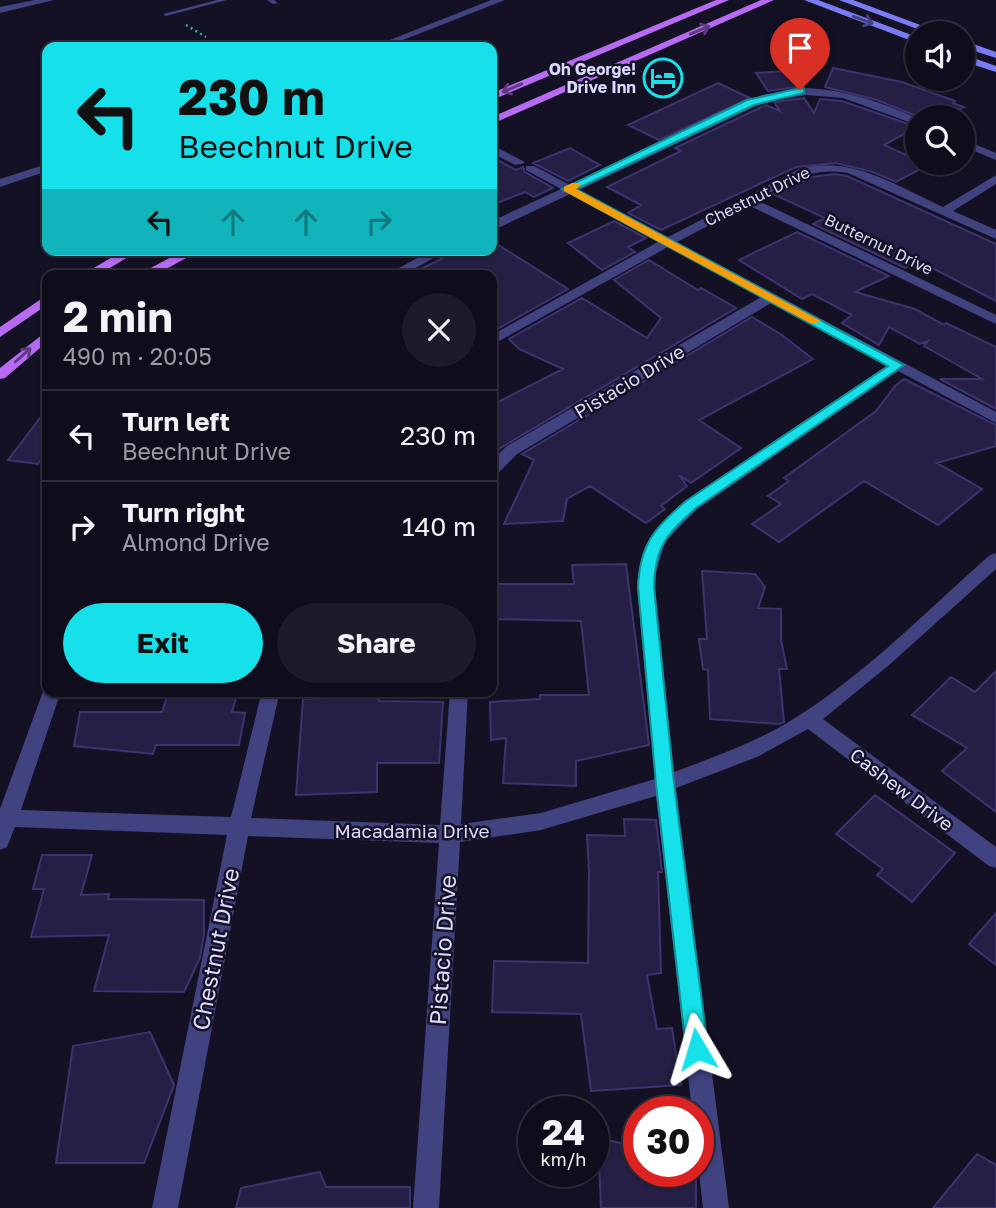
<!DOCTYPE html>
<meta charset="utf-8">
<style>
:root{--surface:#0f0d1c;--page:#1d1b29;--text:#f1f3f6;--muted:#9b9ca3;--line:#2f2d3b;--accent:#16e1ea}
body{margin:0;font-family:"Golos Text",sans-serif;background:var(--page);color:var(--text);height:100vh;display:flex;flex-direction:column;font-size:26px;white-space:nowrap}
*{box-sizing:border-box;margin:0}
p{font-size:23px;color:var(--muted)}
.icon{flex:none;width:38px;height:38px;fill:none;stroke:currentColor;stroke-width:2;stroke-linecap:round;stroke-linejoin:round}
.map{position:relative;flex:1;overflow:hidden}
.side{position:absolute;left:42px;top:270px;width:455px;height:427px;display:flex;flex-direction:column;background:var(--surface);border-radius:14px;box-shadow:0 2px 5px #0004,0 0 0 2px var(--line)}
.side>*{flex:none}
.banner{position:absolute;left:42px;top:42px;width:455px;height:214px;border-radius:14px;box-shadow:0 2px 5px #0004,0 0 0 2px var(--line);background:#16e1ea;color:#111;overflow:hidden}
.tools{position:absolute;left:905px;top:21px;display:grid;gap:14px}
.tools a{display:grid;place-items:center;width:70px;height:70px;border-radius:50%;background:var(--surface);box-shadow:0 2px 5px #0004,0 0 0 2px var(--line);font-size:35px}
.speed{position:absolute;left:518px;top:1096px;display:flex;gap:14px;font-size:35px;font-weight:700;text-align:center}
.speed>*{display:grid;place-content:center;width:91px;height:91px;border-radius:50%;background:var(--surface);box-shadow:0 2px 5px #0004,0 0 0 2px var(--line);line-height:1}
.speed small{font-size:18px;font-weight:400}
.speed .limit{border:10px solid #d22;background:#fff;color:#111}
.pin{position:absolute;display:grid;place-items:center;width:60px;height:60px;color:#fff;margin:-72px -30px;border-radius:50% 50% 50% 0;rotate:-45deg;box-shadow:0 0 7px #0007}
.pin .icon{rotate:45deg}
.me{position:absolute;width:77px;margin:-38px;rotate:353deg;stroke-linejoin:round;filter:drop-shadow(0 0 5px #0008)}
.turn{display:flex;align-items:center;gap:24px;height:147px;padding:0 21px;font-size:32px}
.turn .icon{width:91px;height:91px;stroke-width:2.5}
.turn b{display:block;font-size:49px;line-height:60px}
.lanes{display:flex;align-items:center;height:66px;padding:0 21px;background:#0003;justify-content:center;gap:35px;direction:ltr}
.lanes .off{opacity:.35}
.round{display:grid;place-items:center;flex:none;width:74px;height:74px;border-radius:37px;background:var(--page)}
.headline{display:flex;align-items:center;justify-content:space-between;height:119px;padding:0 21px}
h1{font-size:42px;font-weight:700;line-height:52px}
.action{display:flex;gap:14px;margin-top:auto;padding:14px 21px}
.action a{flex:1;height:80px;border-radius:42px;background:var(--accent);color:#111;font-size:28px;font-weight:700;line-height:80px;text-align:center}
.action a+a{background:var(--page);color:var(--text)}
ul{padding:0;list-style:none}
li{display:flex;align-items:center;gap:21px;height:91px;padding:0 21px;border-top:2px solid var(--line)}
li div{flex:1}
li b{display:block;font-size:26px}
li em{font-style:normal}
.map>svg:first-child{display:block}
</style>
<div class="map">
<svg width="996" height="1208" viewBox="0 0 996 1208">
<rect width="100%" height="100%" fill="#141125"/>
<path fill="#251f45" stroke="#3c336f" stroke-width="2" d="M833 68 902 82 955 101 953 103 964 107 943 117H919L877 100 825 87Z
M786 71 797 87 768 91 756 73Z
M718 83 750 98 659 140 628 125Z
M804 98 814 113 820 99 842 101 917 127 884 145 917 160V163L928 165 896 182 873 172 836 163 796 167 661 230 628 213 641 205 607 187 681 151 675 148 766 105 780 111 774 102Z
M570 148 600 165 568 181 533 163Z
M492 157 516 170 523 167 525 172 553 188 534 197 525 192 492 205Z
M834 174 847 176 996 244V301L919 261 905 268 813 224 825 218 773 194 812 177Z
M614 221 646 238 628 247 635 252 602 270 568 243Z
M797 232 889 276 855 292 915 309 944 325 946 323 996 347V409L940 379H982L924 346 928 341 920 344 889 327 879 345 842 323 852 315 812 294 802 299 739 260Z
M492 241 568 289 499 328 492 320V275H409L459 250H492Z
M649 260 698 290 701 288 736 308 492 453V405L563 369 519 349 509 339 582 298 647 338 661 318 614 280Z
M752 317 782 335 813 359 699 420 741 448 691 483 679 475 687 486 661 506 665 509 646 523 590 486 567 499 563 521 504 524 534 460 522 454Z
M904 379 996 425V446L937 463 982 489 938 525 864 481 779 542 752 524 781 504 768 496 789 481 784 478 876 411 895 386Z
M47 409V450L38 464 8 460Z
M626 564 649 745 576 761V786L503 783 506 738 491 740 490 702 540 699V695H589L581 621 492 619V584H574L572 565Z
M702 571 755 574 765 587 758 608 781 609V640L787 669H779L784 722 779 724 710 719 708 670 703 669 699 639H707Z
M996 671V812L942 771 967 748 912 715 951 677 975 692Z
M169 691H238L232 712 245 713 239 745H156L153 754 74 746 80 712H162Z
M379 696V701L443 702 439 763H377V792L296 795 303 699Z
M875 795 955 853 912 902 877 875 883 869 836 834Z
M624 819 656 820 662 872H658L661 973 647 975 657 1029 672 1028 681 1085 591 1091 581 1014 492 1012 494 961 588 963 589 871 587 835 625 836Z
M42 855H92L81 895 109 894 108 899 204 900V934L200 958 184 992 94 991 109 935 31 937 44 889H33Z
M996 913V965L969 944Z
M150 1032 174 1085 144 1163H56L73 1046Z
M598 1138 639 1147V1171H696V1208H601Z
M977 1154 996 1165V1208H933Z
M320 1172 326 1187H410V1208H236L241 1188Z"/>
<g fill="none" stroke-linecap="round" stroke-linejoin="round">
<path stroke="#3baea1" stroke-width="2.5" stroke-dasharray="2 3.5" stroke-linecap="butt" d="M186 25 206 37"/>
<path fill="#414280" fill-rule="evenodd" d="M217 0H227L166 16 163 14Z
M267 0H274L278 3 273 4Z
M581 80 595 86 596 87 593 89 579 83 578 82Z"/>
<path fill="#414280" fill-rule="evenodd" d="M35 0H54L0 13V7Z
M491 0H505L385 47H372Z
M807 88C846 90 881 102 917 118V125L843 98 807 95 769 100 579 190 668 237 797 170C849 153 896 186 943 207L996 175V184L953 211 996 230V239L848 173C810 166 789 183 757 200L996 315V324L748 205 677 242 996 412V423L898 371 697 509 665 542 656 572 655 587 674 772C712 758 751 744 787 723 862 678 925 612 990 555L996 553V569L888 666 823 719 996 847V868L989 866 808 729 757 757 676 788 729 1208H703L698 1164V1111H692L656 796 541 830 460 842 439 1208H413L439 843 248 836 178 1208H152L227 835 15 827 7 847 0 850V809L45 686 47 691H61L21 810 231 817 262 691H280L251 818 440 825 450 691H468L461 824 541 813 655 779 637 587C641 549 656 526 685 501L887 366 771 303 517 454 498 473 492 474V460L507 446 761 297 668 247 492 345V335L658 242 570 194 496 229 492 230V221L561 189 526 170V166H534L570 185 762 95Z
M962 139 996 153V160L962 146Z
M492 145 523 161 525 163 515 165 492 153Z
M47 164V171L0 187V179Z
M432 250H448L403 275H386Z"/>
<path fill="#797cf3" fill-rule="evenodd" d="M804 0H818L917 37V43Z
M839 0H853L942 33H928Z
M962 40 996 52V58L962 47Z
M962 54 996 66V72L962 61Z"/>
<path fill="#b76af2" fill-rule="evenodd" d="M716 0H729L492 100V93Z
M761 0H774L492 124V117Z
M124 250H140L98 275H82Z
M184 250H201L155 275H138Z
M47 295V305L0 337V327Z
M47 331V342L5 378 0 379V368Z"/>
</g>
<defs><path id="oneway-shaft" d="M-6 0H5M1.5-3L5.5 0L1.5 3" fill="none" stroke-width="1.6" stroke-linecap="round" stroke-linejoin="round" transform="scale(1.75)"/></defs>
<use stroke="#414182" href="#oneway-shaft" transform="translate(863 20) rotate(20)"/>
<g stroke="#5d3981">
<use href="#oneway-shaft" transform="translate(700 30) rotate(-23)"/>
<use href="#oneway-shaft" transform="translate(512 88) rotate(157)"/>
<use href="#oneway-shaft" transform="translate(23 355) rotate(-42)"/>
</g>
<path fill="#16e1ea" stroke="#0e9298" stroke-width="2" d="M800 88H804V93L754 105 576 189 904 365 696 508C667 534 655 546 654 587L674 784 708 1049 705 1057 697 1060 689 1057 686 1049 656 784 638 587C640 544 654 528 686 501L888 366 562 189 747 100Z"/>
<path fill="#f59e0b" d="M572 183H579L581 185 576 189 821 321 814 324 810 323 564 191V187Z"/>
<defs>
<symbol id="hotel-ring" viewBox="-11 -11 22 22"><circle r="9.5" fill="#141125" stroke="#16e1ea" stroke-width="1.5"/><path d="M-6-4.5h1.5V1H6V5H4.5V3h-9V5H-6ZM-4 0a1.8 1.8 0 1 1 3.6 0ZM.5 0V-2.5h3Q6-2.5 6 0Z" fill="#16e1ea"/></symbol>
</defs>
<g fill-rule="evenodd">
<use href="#hotel-ring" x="641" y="56" width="44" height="44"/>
</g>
<g text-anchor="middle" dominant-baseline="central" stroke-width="5" stroke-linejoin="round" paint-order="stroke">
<g font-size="16" font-weight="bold" fill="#dbd9fc" stroke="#141125" text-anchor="end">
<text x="636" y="69">Oh George!<tspan x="636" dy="18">Drive Inn</tspan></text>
</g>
<g font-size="16" fill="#dbd9fc" stroke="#141125">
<text transform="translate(757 196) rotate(-26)">Chestnut Drive</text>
<text transform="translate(879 244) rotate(26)">Butternut Drive</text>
</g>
<g font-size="19" fill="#dbd9fc" stroke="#141125">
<text transform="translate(629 381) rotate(-31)">Pistacio Drive</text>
<text transform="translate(902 789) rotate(37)">Cashew Drive</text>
<text x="412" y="830">Macadamia Drive</text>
</g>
<g font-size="23" fill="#dbd9fc" stroke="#141125">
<text transform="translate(215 949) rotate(-79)">Chestnut Drive</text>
<text transform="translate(442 950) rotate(-86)">Pistacio Drive</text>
</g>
</g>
</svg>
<div class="tools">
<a><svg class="icon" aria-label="sound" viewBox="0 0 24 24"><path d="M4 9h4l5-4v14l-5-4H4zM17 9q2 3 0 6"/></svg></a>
<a><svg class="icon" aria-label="search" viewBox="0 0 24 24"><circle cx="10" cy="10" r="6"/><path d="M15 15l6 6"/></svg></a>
</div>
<div class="speed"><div>24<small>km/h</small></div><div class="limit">30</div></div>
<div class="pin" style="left:800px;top:90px;background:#d93025"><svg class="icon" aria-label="arrive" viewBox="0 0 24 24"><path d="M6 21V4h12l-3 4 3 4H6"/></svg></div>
<svg class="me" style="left:697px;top:1049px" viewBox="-20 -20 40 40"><path d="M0-17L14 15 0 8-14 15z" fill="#16e1ea" stroke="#fff" stroke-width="4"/></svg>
<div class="banner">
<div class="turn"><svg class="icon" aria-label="left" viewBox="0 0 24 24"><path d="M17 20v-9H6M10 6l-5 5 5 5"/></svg><div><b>230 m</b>Beechnut Drive</div></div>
<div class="lanes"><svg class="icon" aria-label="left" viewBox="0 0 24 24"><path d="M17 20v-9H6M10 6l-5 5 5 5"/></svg><svg class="icon off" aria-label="ahead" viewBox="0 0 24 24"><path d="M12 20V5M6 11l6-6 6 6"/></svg><svg class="icon off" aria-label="ahead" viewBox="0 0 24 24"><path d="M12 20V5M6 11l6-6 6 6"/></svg><svg class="icon off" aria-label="right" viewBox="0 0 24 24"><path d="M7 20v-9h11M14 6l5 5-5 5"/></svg></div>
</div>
<section class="side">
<div class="headline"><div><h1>2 min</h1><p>490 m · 20:05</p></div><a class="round"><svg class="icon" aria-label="close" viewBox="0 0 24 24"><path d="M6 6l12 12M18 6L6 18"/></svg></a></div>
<ul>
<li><svg class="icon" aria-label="left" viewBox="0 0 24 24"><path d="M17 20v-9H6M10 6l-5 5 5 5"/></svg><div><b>Turn left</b><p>Beechnut Drive</p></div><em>230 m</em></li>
<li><svg class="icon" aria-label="right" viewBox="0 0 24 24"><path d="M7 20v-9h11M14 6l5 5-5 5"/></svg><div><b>Turn right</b><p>Almond Drive</p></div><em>140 m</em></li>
</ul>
<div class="action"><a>Exit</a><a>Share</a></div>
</section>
</div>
